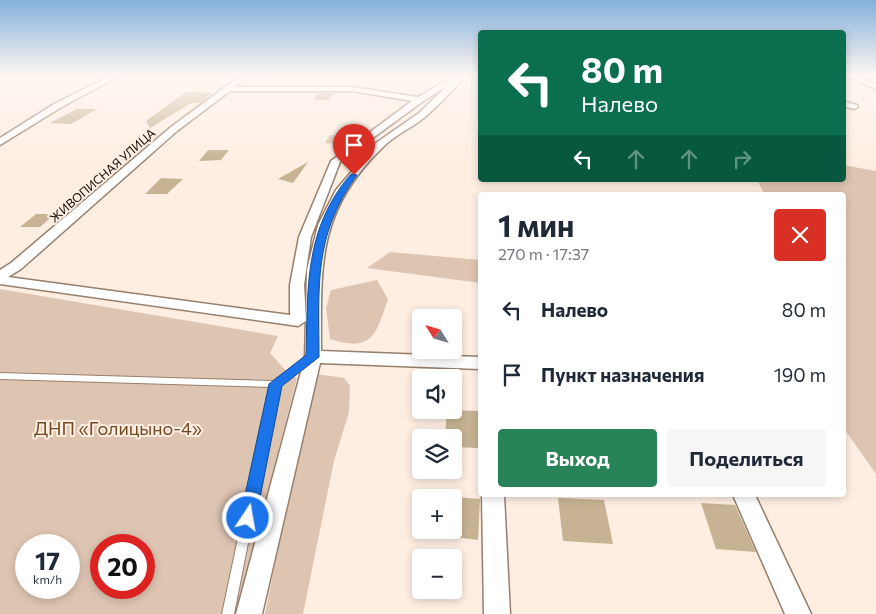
<!DOCTYPE html>
<html lang="ru">
<meta charset="utf-8">
<style>
:root{--surface:#fff;--page:#f6f6f7;--text:#1f2937;--muted:#747a83;--accent:#298358}
body{margin:0;font-family:Commissioner,sans-serif;background:var(--page);color:var(--text);height:100vh;display:flex;flex-direction:column;font-size:19px;white-space:nowrap}
*{box-sizing:border-box;margin:0}
p{font-size:16px;color:var(--muted)}
.icon{flex:none;width:28px;height:28px;fill:none;stroke:currentColor;stroke-width:2;stroke-linecap:round;stroke-linejoin:round}
.map{position:relative;flex:1;overflow:hidden}
.sheet{position:absolute;left:478px;top:192px;width:368px;height:305px;display:flex;flex-direction:column;background:var(--surface);border-radius:5px;box-shadow:0 2px 8px #0003}
.sheet>*{flex:none}
.guide{position:absolute;left:478px;top:30px;width:368px;height:152px;border-radius:5px;box-shadow:0 2px 8px #0003;background:#0b6e4f;color:#fff;overflow:hidden}
.needle{width:32px;rotate:307deg}
.fabs{position:absolute;left:412px;top:309px;display:grid;gap:10px}
.fabs a{display:grid;place-items:center;width:50px;height:50px;border-radius:5px;background:var(--surface);box-shadow:0 2px 8px #0003;font-size:25px}
.speed{position:absolute;left:15px;top:534px;display:flex;gap:10px;font-size:25px;font-weight:700;text-align:center}
.speed>*{display:grid;place-content:center;width:65px;height:65px;border-radius:50%;background:var(--surface);box-shadow:0 2px 8px #0003;line-height:1}
.speed small{font-size:12px;font-weight:400}
.speed .limit{border:8px solid #d22;background:#fff;color:#111}
.pin{position:absolute;display:grid;place-items:center;width:42px;height:42px;color:#fff;margin:-51px -21px;border-radius:50% 50% 50% 0;rotate:-45deg;box-shadow:0 0 5px #0007}
.pin .icon{rotate:45deg}
.me{position:absolute;width:55px;margin:-28px;rotate:12deg;stroke-linejoin:round;filter:drop-shadow(0 0 4px #0008)}
.turn{display:flex;align-items:center;gap:18px;height:105px;padding:0 20px;font-size:22px}
.turn .icon{width:65px;height:65px;stroke-width:2.5}
.turn b{display:block;font-size:35px;line-height:42px}
.lanes{display:flex;align-items:center;height:48px;padding:0 20px;background:#0003;justify-content:center;gap:25px;direction:ltr}
.lanes .off{opacity:.35}
.round{display:grid;place-items:center;flex:none;width:52px;height:52px;border-radius:5px;background:var(--page)}
.summary{display:flex;align-items:center;justify-content:space-between;height:85px;padding:0 20px}
h1{font-size:30px;font-weight:700;line-height:38px}
.primary-button{display:flex;gap:10px;margin-top:auto;padding:10px 20px}
.primary-button a{flex:1;height:58px;border-radius:5px;background:var(--accent);color:#fff;font-size:20px;font-weight:700;line-height:58px;text-align:center}
.primary-button a+a{background:var(--page);color:var(--text)}
ul{padding:0;list-style:none}
li{display:flex;align-items:center;gap:15px;height:65px;padding:0 20px}
li div{flex:1}
li b{display:block;font-size:19px}
li em{font-style:normal}
.map>svg:first-child{display:block}
</style>
<div class="map">
<svg width="876" height="614" viewBox="0 0 876 614">
<rect width="100%" height="100%" fill="#feeee2"/>
<path fill="#dec5b2" fill-rule="evenodd" d="M330 135 357 136 353 144 325 143Z
M843 165 876 171V474L843 427 842 195H765L757 180H842Z
M390 252 480 260V283L367 268Z
M377 280 388 299C376 334 373 353 330 339L326 308 331 290Z
M0 289 278 336 270 353 289 374 297 378 236 614H0ZM26 545H69V588H26ZM101 545H144V588H101Z
M317 374 344 378 350 386 349 412 334 461 303 614H265L284 519Z"/>
<path fill="#c7b393" d="M186 92 213 93 200 103H191L150 128 146 121Z
M318 93H335L328 100H314Z
M77 109H97L71 124 50 123Z
M208 150H229L221 160 199 161Z
M308 162 293 183 278 179Z
M161 178 183 179 167 194H145Z
M36 214H55L40 227H20Z
M447 410 478 411V448L454 447V438H445Z
M454 497 480 499 478 540 454 537Z
M558 498 604 500 613 544 563 541Z
M701 503 735 505 756 552 716 549Z"/>
<g fill="none" stroke-linecap="round" stroke-linejoin="round">
<defs>
<path id="service" d="M311 355 314 356 315 358 314 360 279 386 234 614H222L270 387 0 379V373L273 381 308 356Z"/>
<path id="minor" d="M110 76H119L60 108 0 145V138L54 104Z
M240 76H248L235 87H352L418 97 447 80 448 76H454L455 79 458 76H465C453 90 439 105 425 117 412 128 394 135 382 148 316 212 321 267 321 351L480 357V369L320 363 262 614H236L305 357 306 321 298 326 0 284V270L11 263 171 127ZM447 86 419 113 376 143 336 190 318 225 307 270 306 320 304 285 311 237 340 162 422 102ZM230 91H352L412 101 331 161 299 237 290 285V315L8 277 21 269 177 131Z
M846 76H855L876 84V89Z
M842 101 857 105 858 107 854 109 842 106Z
M482 495H504L510 614H484Z
M733 495H755L811 614H785Z"/>
</defs>
<use href="#service" stroke="#967f6d" stroke-width="2"/>
<use href="#minor" stroke="#967f6d" stroke-width="3"/>
<use href="#service" fill="#fff" fill-rule="evenodd"/>
<use href="#minor" fill="#fff" fill-rule="evenodd"/>
</g>
<linearGradient id="sky" x2="0" y2="1"><stop stop-color="#84b0da"/><stop offset="0.47" stop-color="#fff7f2"/><stop offset="1" stop-color="#fff7f2" stop-opacity="0"/></linearGradient>
<rect width="876" height="162" fill="url(#sky)"/>
<path fill="#1a73e8" stroke="#114b97" d="M351 174 357 175C313 235 319 287 319 357L282 386 256 518 254 524 248 526 242 524 240 518 269 384 306 355C308 287 304 229 351 174Z"/>
<g text-anchor="middle" dominant-baseline="central" stroke-width="4" stroke-linejoin="round" paint-order="stroke">
<g font-size="12" fill="#120a05" stroke="#feeee2">
<text transform="translate(102 175) rotate(-41)">ЖИВОПИСНАЯ УЛИЦА</text>
</g>
<g font-size="18" fill="#744822" stroke="#feeee2">
<text x="118" y="428">ДНП «Голицыно-4»</text>
</g>
</g>
</svg>
<div class="fabs">
<a><svg class="needle" viewBox="-14 -14 28 28"><path d="M0-13l5 13h-10z" fill="#e53935"/><path d="M0 13l5-13h-10z" fill="#747a83"/></svg></a>
<a><svg class="icon" aria-label="sound" viewBox="0 0 24 24"><path d="M4 9h4l5-4v14l-5-4H4zM17 9q2 3 0 6"/></svg></a>
<a><svg class="icon" aria-label="layers" viewBox="0 0 24 24"><path d="M12 4l9 5-9 5-9-5zM3 14l9 5 9-5"/></svg></a>
<a>+</a>
<a>−</a>
</div>
<div class="speed"><div>17<small>km/h</small></div><div class="limit">20</div></div>
<div class="pin" style="left:354px;top:175px;background:#d93025"><svg class="icon" aria-label="arrive" viewBox="0 0 24 24"><path d="M6 21V4h12l-3 4 3 4H6"/></svg></div>
<svg class="me" style="left:248px;top:518px" viewBox="-20 -20 40 40"><circle r="17" fill="#1a73e8" stroke="#fff" stroke-width="3"/><path d="M0-11L8 9 0 5-8 9z" fill="#fff"/></svg>
<div class="guide">
<div class="turn"><svg class="icon" aria-label="left" viewBox="0 0 24 24"><path d="M17 20v-9H6M10 6l-5 5 5 5"/></svg><div><b>80 m</b>Налево</div></div>
<div class="lanes"><svg class="icon" aria-label="left" viewBox="0 0 24 24"><path d="M17 20v-9H6M10 6l-5 5 5 5"/></svg><svg class="icon off" aria-label="ahead" viewBox="0 0 24 24"><path d="M12 20V5M6 11l6-6 6 6"/></svg><svg class="icon off" aria-label="ahead" viewBox="0 0 24 24"><path d="M12 20V5M6 11l6-6 6 6"/></svg><svg class="icon off" aria-label="right" viewBox="0 0 24 24"><path d="M7 20v-9h11M14 6l5 5-5 5"/></svg></div>
</div>
<section class="sheet">
<div class="summary"><div><h1>1 мин</h1><p>270 m · 17:37</p></div><a class="round" style="background:#d93025;color:#fff"><svg class="icon" aria-label="close" viewBox="0 0 24 24"><path d="M6 6l12 12M18 6L6 18"/></svg></a></div>
<ul>
<li><svg class="icon" aria-label="left" viewBox="0 0 24 24"><path d="M17 20v-9H6M10 6l-5 5 5 5"/></svg><div><b>Налево</b></div><em>80 m</em></li>
<li><svg class="icon" aria-label="arrive" viewBox="0 0 24 24"><path d="M6 21V4h12l-3 4 3 4H6"/></svg><div><b>Пункт назначения</b></div><em>190 m</em></li>
</ul>
<div class="primary-button"><a>Выход</a><a>Поделиться</a></div>
</section>
</div>
